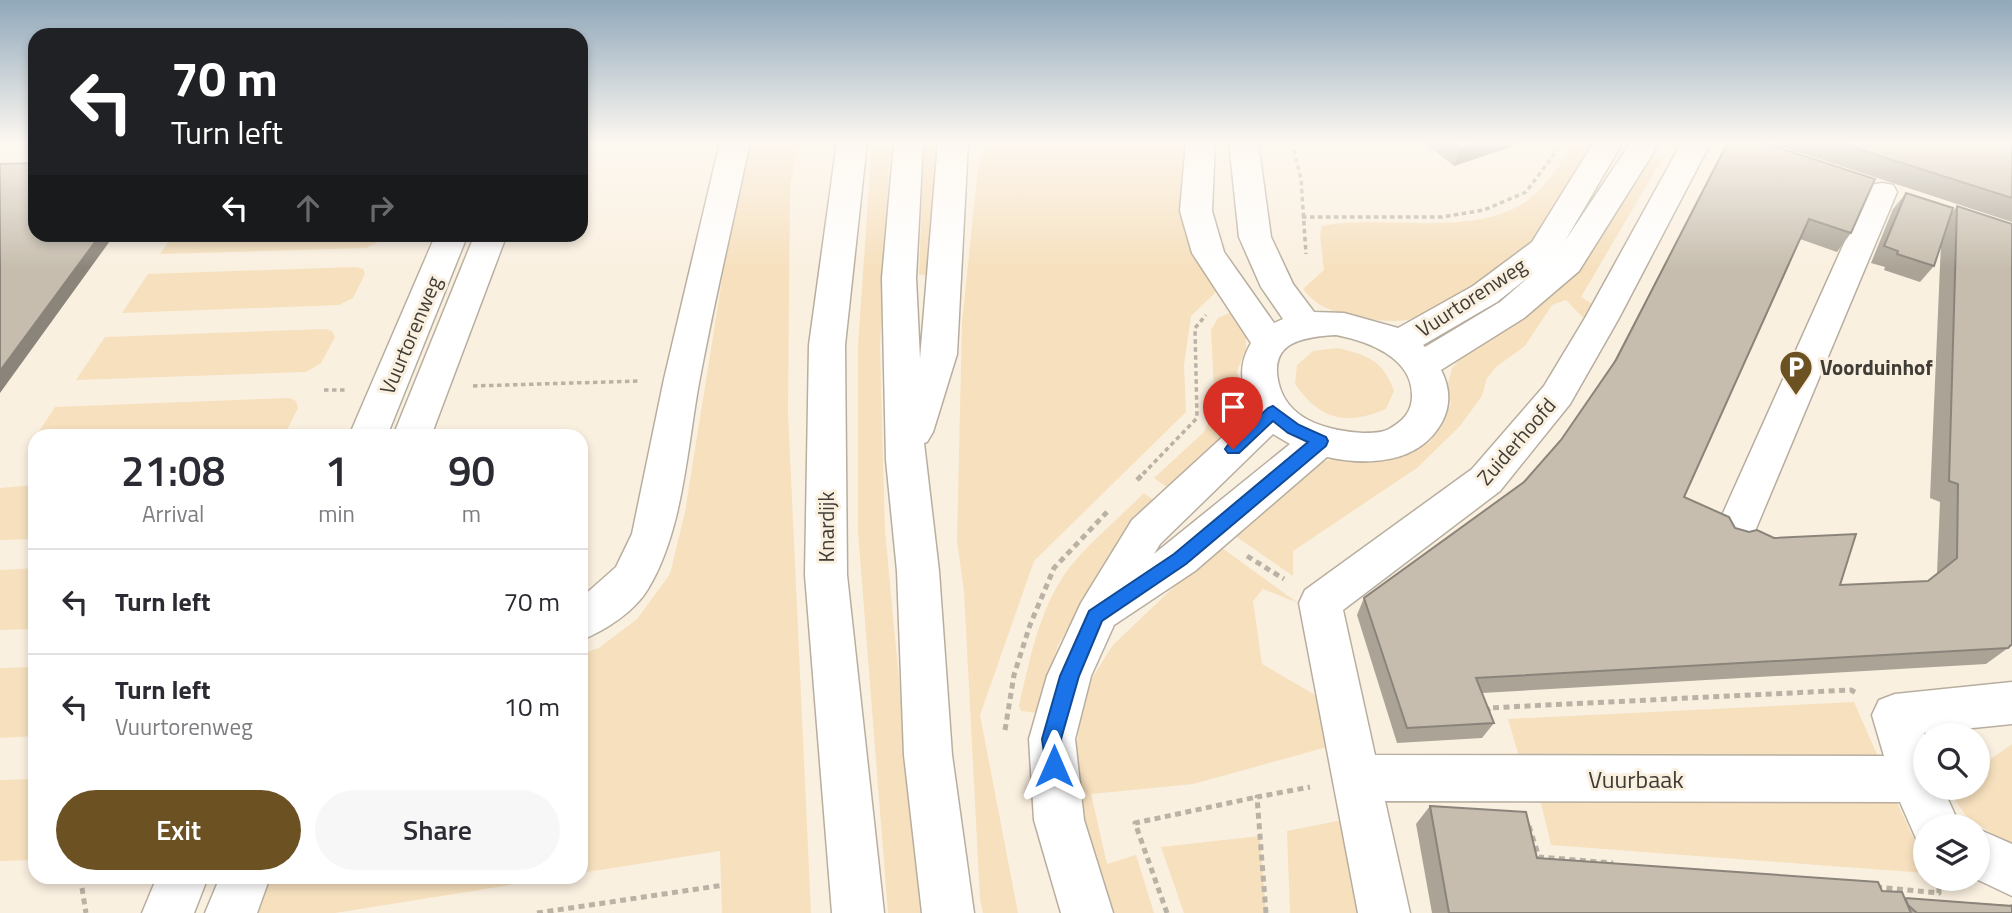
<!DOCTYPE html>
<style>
:root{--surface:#fff;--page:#f7f7f7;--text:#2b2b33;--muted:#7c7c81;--line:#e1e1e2;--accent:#6c5123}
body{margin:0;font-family:"Titillium Web",sans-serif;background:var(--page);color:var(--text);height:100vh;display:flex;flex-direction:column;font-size:26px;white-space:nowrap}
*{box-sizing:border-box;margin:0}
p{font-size:23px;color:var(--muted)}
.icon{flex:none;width:38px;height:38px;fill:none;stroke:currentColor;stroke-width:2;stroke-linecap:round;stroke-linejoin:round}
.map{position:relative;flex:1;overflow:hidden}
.details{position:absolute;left:28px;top:429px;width:560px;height:455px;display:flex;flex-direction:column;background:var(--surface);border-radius:21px;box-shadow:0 4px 10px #0003}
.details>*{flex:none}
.banner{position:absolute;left:28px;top:28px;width:560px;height:214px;border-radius:21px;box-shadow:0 4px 10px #0003;background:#202124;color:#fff;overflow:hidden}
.fabs{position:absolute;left:1913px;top:723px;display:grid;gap:14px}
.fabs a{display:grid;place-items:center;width:77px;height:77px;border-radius:50%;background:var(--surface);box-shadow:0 4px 10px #0003;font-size:35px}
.pin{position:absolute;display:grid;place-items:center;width:60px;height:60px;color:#fff;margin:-72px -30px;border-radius:50% 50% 50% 0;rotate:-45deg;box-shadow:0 0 7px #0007}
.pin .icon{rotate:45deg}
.me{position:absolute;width:77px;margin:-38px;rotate:0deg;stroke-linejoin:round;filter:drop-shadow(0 0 5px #0008)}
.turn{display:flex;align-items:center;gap:24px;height:147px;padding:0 28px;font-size:32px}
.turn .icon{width:91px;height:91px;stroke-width:2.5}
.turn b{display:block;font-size:49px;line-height:60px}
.lanes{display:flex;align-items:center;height:66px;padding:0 28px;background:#0003;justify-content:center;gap:35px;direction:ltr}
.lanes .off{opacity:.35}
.eta{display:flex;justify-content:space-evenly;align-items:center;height:119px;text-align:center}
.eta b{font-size:42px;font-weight:600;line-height:49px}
.action{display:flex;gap:14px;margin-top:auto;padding:14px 28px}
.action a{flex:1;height:80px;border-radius:42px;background:var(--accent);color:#fff;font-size:28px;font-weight:600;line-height:80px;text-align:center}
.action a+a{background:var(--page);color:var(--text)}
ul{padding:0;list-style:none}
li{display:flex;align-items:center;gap:21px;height:105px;padding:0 28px;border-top:2px solid var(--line)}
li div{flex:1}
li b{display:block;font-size:26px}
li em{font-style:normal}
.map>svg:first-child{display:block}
</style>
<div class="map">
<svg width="2012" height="913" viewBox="0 0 2012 913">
<rect width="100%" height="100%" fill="#faf0e0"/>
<path fill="#f6e0be" d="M744 142H799L790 184 788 412 811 913H722L720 851 581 873V654L599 648 637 619 670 574 685 512Z
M872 142H890L880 346 885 531 921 913H888L858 532V346Z
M924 142H943L931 274 919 275Z
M986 142H1186L1187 219 1217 291 1191 316 1184 365 1186 412 1034 561 980 715 1018 913H983L980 899 964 591 957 541 962 323 978 168Z
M1576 142H1600C1574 182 1549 231 1511 261 1499 271 1484 279 1471 288 1430 315 1414 327 1363 318 1339 314 1318 309 1303 289L1324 270 1320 235 1322 226C1382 214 1469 238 1524 203 1546 188 1561 163 1576 142Z
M1648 154 1662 159 1581 297 1594 305 1586 321 1566 300 1552 305 1525 346 1496 367 1487 378 1482 396 1460 426 1417 468 1293 551V576L1231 533 1306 468 1332 459 1375 462 1401 457 1430 442 1451 404 1448 383 1452 368Z
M173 235V234L383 235 380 241 366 248 160 254Z
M356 267 363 269 365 274 353 298 339 305 122 313 148 274Z
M1236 310 1246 331V349L1237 371 1243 396 1242 418 1228 439 1172 491 1154 478 1203 433 1215 411 1211 330 1218 318Z
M325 329 332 331 335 337 321 363 306 372 76 380 105 337Z
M1338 348C1369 356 1383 360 1394 391L1386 409C1346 426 1320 420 1295 384L1297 365 1313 351Z
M289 398 296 401 298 408 284 436H36L55 407Z
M35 485V539L0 540V488Z
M1144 493 1160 505 1084 600 1058 645 1037 713 1021 711 1019 706C1030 658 1041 599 1075 561 1096 537 1121 516 1144 493Z
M1218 545 1298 603 1263 589 1253 601 1262 664 1317 696 1327 747 1193 784 1091 794 1107 864 1136 855 1154 913H1107L1077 794 1076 749 1085 689 1113 645Z
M35 568V629L0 630V570Z
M35 667V736L0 738V668Z
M1854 702 1882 766 1520 760 1508 719Z
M2012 744V847L1966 816 1951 794 1952 788H1978V768Z
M35 779V860L0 861V780Z
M1894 796 1925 863V873L1551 845 1540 799Z
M1342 820 1361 913H1290L1287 831Z
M1260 836 1266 913H1184L1161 847Z
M262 877H559L335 913H249Z"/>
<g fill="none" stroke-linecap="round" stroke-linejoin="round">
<defs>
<path id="minor" d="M720 142H750C733 222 714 302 699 383 687 449 683 531 648 589 635 611 605 631 581 640V598L616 567 632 534 664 379Z
M1186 142H1215L1212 211 1224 252 1274 323 1283 319 1261 287 1239 237 1229 142H1258L1271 237 1293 284 1314 312 1344 313 1398 328 1473 286 1532 242 1594 142H1623L1565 241 1631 142H1660L1579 271 1524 318 1441 370C1450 387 1451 405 1442 422 1419 464 1368 466 1327 457L1195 571 1114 625 1091 676 1075 739 1084 820 1113 913H1061L1034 820 1029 739 1047 676 1081 603 1132 520 1253 409C1241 385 1237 367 1251 343L1192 253 1180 211ZM1536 271 1500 302 1425 347 1423 345 1497 302ZM1336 335C1367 341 1413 357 1412 396 1412 412 1403 421 1389 429 1382 433 1372 433 1363 433 1331 431 1291 422 1280 388 1266 342 1302 337 1336 335ZM1273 434 1290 444 1154 554 1160 544Z
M1682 142H1711L1619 318 1570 404 1500 491 1343 610 1375 755 1884 756 1872 715 1879 700 1895 694 2012 682V724L1924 733 1925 788H1943L1960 826H1925V846L1918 843 1900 802 1385 801 1410 913H1358L1299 603 1305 590 1472 469 1544 386 1585 318Z
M1882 183 1893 185 1897 192 1755 531 1749 543 1735 547 1721 543 1715 531 1867 192 1871 185Z
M436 234H468L387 436H349Z
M475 234H507L431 436H393Z
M1978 829 2012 844V896L1974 878H1978Z
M157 877H208L194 913H142Z
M220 877H270L257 913H205Z"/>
<path id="major" d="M837 142H867L845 345 847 575 884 913H832L805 575 809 345Z
M894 142H923L916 278 920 359 938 142H968L957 354 933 432 927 442 924 443 939 571 952 755 974 913H922L904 755 897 571 886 460 882 278Z"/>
</defs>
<use href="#minor" stroke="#b8ae9f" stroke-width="3"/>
<use href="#major" stroke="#b8ae9f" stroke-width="3"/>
<path stroke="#bab2a5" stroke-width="3.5" stroke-dasharray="4.5 3.5" stroke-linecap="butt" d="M1292 142 1301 179 1306 254
M1302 217H1442L1484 210 1526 192 1558 149
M473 386 639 381
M324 390H346
M1143 474 1197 418 1195 328 1206 315"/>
<path stroke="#bab2a5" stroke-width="5" stroke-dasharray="6 4.5" stroke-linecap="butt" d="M1137 480 1145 472
M1247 556 1284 579
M1489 712 1487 708 1851 690 1858 694
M1005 730 1014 675 1030 625 1054 568 1107 512
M1529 826 1539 857 1613 863
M1876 887 1939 893V878
M82 888 86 913
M537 913 724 885
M1167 913 1135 823 1257 797
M1266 913 1257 797 1310 787"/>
<use href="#minor" fill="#fff" fill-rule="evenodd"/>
<use href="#major" fill="#fff" fill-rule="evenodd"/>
</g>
<path fill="#aaa396" d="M1423 142H1522V143L1454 166Z
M1728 142H1761L1851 233 1837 252 1800 239 1684 497 1735 528 1840 585 1928 581 1937 574 1940 502 1930 498 1941 243 1934 266 1920 282 1884 270 1885 267 1871 263 1893 209 1906 193 1950 215 1957 206 2008 648 1986 664 1482 693 1494 723 1482 738 1397 743 1357 615 1364 598 1524 482 1561 440 1610 369Z
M1767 142H2012V222Z
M1430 806 1537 858 1882 891 1905 898 2009 905 2012 904V913H1432L1416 824Z"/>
<path fill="#8b847a" d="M1483 142H1522V143L1454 166 1460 149Z
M101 234H115L0 393V371Z"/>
<path fill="#c6bdae" stroke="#8b847a" stroke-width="2" d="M1450 142H1483L1460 149Z
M1728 142H1761L1875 179 1851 233 1809 219 1684 497 1729 517 1735 528 1749 532 1757 530 1774 538 1856 534 1840 585 1928 581 1957 558 1958 484 1949 481 1957 206 2012 224V644L2008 648 1476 678 1494 723 1407 728 1364 598 1524 482 1561 440 1616 360Z
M1836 142H2012V198Z
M35 163V234H101L0 371V164Z
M1906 193 1953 208 1934 266 1897 254 1898 251 1884 246Z
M1430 806 1526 812 1537 858 1878 882 1882 891 1902 892 1911 913H1449Z
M1905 898 2012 906V913H1917L1908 905Z"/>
<linearGradient id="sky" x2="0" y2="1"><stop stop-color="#90a8ba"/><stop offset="0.53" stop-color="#fdf8f1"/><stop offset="1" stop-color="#fdf8f1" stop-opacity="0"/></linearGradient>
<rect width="2012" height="269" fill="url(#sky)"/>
<path fill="#1a73e8" stroke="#114b97" stroke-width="2" d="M1273 406 1299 425 1326 437 1328 441 1326 446 1186 564 1102 621 1079 676 1061 739 1064 766 1061 773 1054 775 1047 773 1042 739 1060 676 1089 611 1174 554 1308 442 1288 433 1273 421 1239 453H1228L1225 449 1228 445 1268 408Z"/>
<defs>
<symbol id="parking-pin" viewBox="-11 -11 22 30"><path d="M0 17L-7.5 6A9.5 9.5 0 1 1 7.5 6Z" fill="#6c5123" stroke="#faf0e0"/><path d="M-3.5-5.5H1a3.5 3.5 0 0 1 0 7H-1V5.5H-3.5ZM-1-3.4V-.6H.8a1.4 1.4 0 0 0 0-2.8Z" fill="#fff"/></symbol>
</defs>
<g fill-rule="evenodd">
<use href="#parking-pin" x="1777" y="348" width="38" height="52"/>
</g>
<g text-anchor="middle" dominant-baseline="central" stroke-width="6" stroke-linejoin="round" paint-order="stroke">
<g font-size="21" fill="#403c36" stroke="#faf0e0">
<text transform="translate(1471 297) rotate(-33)">Vuurtorenweg</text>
<text transform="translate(410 335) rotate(-67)">Vuurtorenweg</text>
<text transform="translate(1516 441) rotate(-49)">Zuiderhoofd</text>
<text transform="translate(826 527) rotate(-90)">Knardijk</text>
</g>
<g font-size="21" font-weight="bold" fill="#403c36" stroke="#faf0e0" text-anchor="start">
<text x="1820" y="367">Voorduinhof</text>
</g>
<g font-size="24" fill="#403c36" stroke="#faf0e0">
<text x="1636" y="779">Vuurbaak</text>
</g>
</g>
</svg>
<div class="fabs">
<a><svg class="icon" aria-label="search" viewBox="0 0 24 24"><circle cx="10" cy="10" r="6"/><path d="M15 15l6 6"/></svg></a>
<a><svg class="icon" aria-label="layers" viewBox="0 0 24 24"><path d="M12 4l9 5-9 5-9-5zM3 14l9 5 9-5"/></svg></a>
</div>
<div class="pin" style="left:1233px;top:449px;background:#d93025"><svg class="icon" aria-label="arrive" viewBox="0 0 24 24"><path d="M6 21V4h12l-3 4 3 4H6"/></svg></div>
<svg class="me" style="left:1054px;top:766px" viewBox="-20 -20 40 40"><path d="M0-17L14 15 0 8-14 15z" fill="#1a73e8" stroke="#fff" stroke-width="4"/></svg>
<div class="banner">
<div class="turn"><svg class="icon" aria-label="left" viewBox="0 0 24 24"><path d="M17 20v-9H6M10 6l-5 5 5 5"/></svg><div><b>70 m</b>Turn left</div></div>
<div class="lanes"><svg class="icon" aria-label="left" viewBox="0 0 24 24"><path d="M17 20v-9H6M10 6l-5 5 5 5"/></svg><svg class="icon off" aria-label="ahead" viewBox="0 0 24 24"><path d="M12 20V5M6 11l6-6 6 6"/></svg><svg class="icon off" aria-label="right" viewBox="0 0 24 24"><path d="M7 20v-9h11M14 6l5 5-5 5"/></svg></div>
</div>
<section class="details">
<div class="eta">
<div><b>21:08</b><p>Arrival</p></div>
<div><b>1</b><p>min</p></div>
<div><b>90</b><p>m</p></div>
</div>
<ul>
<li><svg class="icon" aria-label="left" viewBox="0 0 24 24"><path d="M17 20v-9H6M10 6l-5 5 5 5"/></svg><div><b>Turn left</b></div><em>70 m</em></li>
<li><svg class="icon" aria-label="left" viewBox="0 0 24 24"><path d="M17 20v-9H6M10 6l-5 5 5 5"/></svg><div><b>Turn left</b><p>Vuurtorenweg</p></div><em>10 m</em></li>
</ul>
<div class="action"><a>Exit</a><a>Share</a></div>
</section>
</div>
